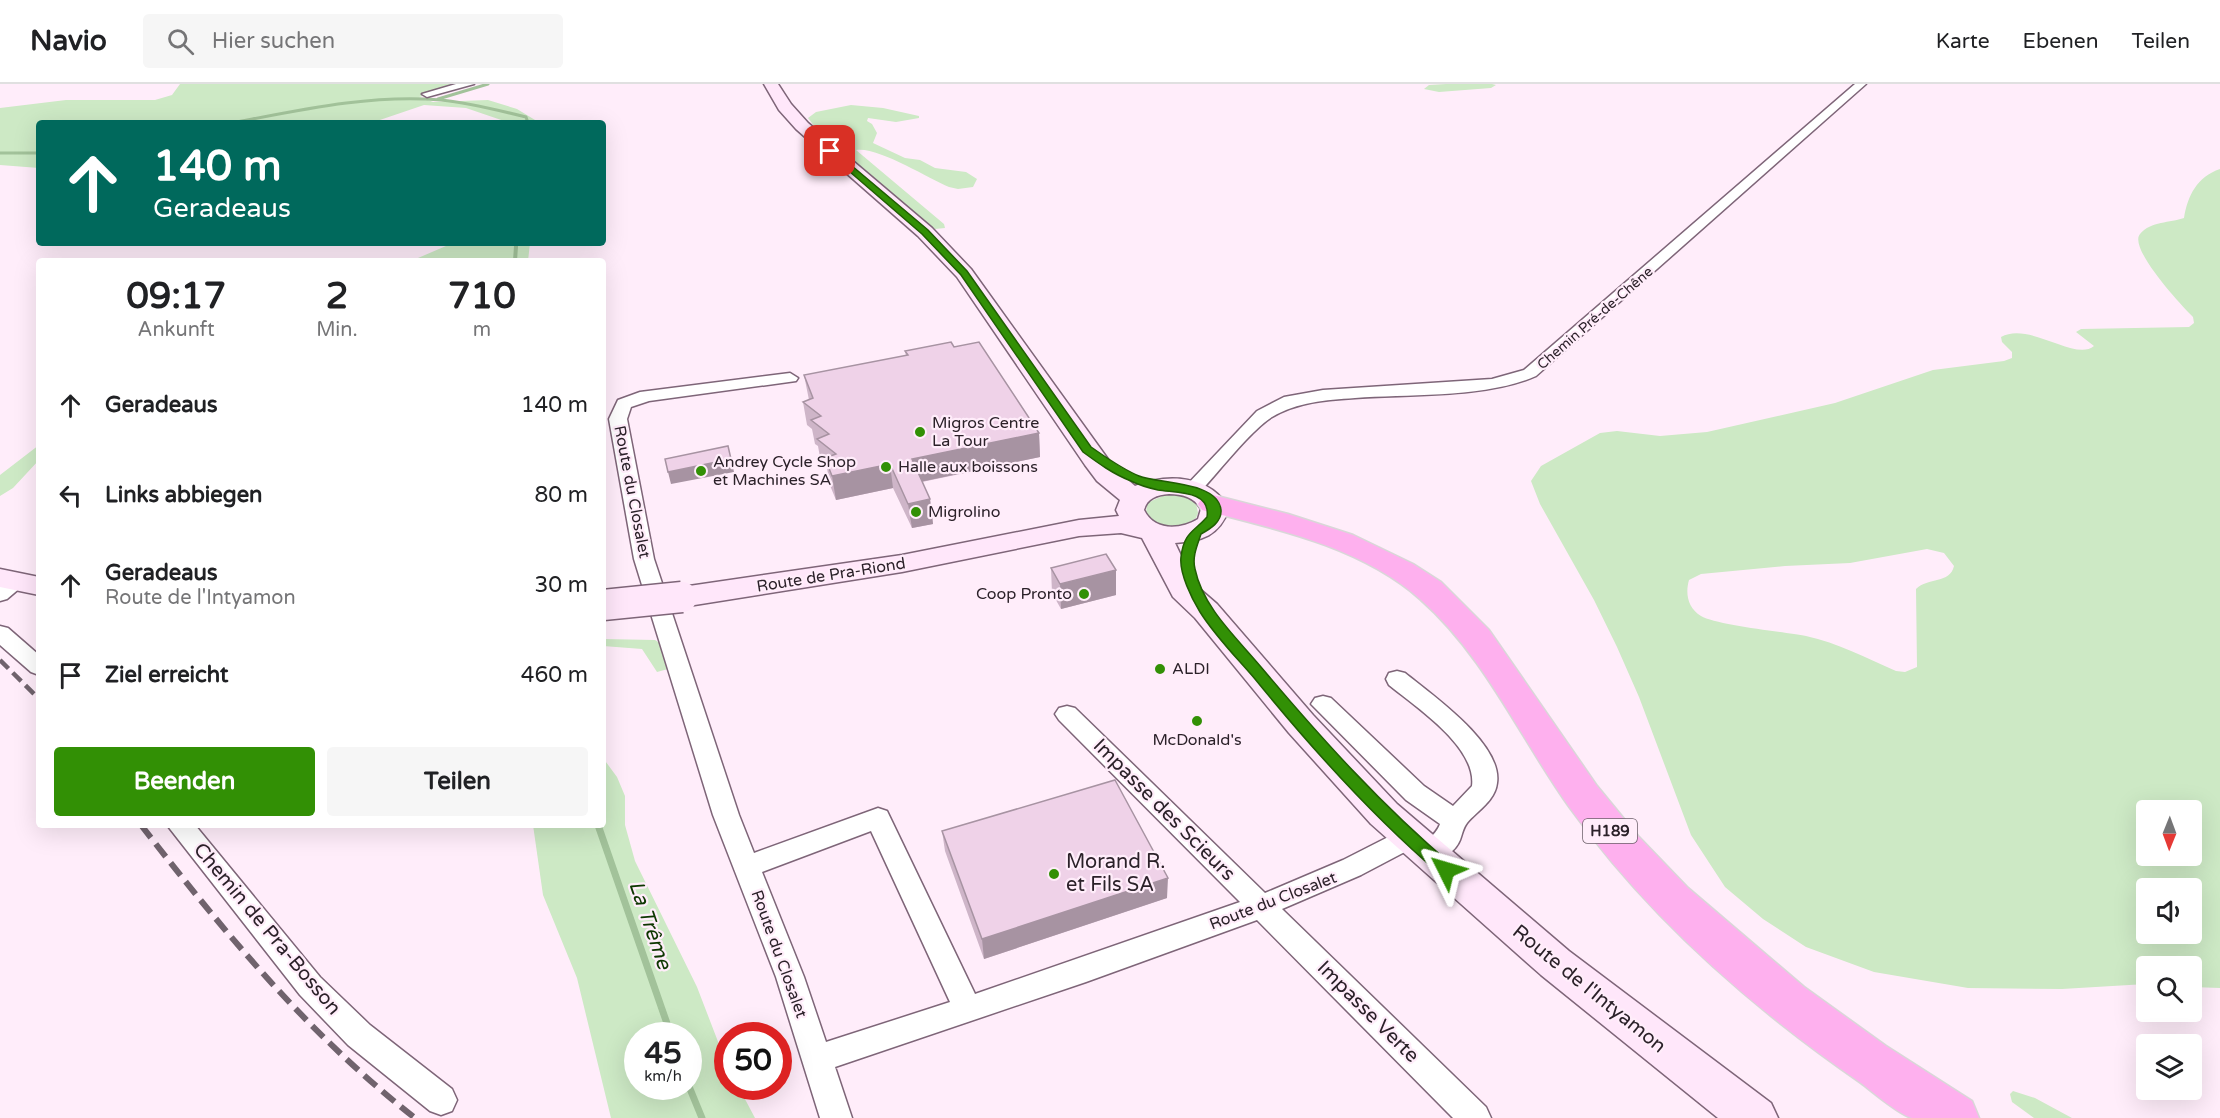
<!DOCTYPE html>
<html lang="de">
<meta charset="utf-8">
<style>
:root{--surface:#fff;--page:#f6f6f6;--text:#202124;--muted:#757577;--line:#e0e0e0;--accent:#329005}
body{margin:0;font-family:"Varela Round",sans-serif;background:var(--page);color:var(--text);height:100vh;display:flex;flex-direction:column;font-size:22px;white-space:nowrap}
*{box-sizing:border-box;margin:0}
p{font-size:20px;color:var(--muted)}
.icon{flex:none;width:33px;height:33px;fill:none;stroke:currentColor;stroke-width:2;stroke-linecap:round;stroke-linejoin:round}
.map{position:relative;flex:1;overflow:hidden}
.panel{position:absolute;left:36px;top:174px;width:570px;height:570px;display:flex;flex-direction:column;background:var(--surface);border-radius:6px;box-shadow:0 6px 24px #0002}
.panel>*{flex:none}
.banner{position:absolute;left:36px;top:36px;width:570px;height:126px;border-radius:6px;box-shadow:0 6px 24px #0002;background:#00695c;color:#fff;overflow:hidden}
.needle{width:39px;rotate:181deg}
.fabs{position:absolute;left:2136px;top:716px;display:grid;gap:12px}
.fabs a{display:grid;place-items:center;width:66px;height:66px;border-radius:6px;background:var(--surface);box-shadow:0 6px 24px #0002;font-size:30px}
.speed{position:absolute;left:624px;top:938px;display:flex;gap:12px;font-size:30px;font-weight:700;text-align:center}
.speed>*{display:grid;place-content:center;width:78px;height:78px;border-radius:50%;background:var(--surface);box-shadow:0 6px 24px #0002;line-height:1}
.speed small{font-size:15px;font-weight:400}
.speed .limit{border:9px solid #d22;background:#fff;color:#111}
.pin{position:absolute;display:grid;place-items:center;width:51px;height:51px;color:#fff;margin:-26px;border-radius:12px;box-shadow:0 3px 9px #0006}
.me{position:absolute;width:66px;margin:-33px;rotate:310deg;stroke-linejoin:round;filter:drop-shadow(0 0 4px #0008)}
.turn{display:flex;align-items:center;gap:21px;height:126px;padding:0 18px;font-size:27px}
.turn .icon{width:78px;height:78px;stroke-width:2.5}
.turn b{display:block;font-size:42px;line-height:51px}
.eta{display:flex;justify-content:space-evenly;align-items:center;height:102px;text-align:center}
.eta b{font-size:36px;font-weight:700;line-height:42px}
.button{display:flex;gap:12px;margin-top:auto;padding:12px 18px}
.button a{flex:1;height:69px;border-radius:6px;background:var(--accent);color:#fff;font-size:24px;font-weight:700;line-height:69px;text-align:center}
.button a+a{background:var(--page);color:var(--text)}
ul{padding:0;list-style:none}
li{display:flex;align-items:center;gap:18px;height:90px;padding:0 18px}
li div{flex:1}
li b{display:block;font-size:22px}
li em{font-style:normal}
header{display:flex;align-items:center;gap:36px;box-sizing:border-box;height:84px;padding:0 30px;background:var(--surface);border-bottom:2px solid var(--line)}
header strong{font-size:28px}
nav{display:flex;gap:33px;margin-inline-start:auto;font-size:21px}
.search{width:420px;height:54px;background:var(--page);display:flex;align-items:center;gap:15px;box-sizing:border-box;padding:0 21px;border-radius:6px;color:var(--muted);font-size:22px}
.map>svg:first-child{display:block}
</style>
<header>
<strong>Navio</strong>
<div class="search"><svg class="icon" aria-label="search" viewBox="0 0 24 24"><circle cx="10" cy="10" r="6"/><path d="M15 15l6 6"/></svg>Hier suchen</div>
<nav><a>Karte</a><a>Ebenen</a><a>Teilen</a></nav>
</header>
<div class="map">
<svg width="2220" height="1034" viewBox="0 0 2220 1034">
<rect width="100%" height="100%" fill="#ffedfa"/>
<path fill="#cde9c5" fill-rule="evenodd" d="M180 0H474L419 13 433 18 488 16 517 25 540 39H510L466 24 424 21 371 39H39V84L0 81V24L66 16H155L172 11Z
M1446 0H1492L1496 1 1491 4 1439 8 1424 5 1429 1Z
M851 21 883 24 919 32V34L896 38 868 34 867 37 872 40 877 49 873 59 905 74 920 76 935 84 966 88 977 95 973 103 958 105 949 103C928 94 877 62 856 66L944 140 945 144 935 145 920 134 825 56 808 34 816 28Z
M2220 85V904L2192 903V882H2146V900L2062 905 1968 904 1874 888 1806 863 1763 835 1725 803 1691 751 1639 613 1617 563 1594 516 1540 420 1531 397 1541 382 1600 349 1617 347 1660 352 1707 348 1835 319 1933 286 2004 277 2012 274V268L2002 258 2001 253C2029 237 2075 278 2094 262L2076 248 2081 245 2189 243 2194 239 2193 233C2181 221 2128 164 2140 150 2151 137 2170 139 2184 134 2188 111 2197 93 2220 85ZM1927 465 1944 469 1954 482C1950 500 1928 493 1916 505L1917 583 1905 588 1896 587C1866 574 1838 559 1806 552 1784 548 1716 541 1701 532 1688 524 1685 510 1689 496L1701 490 1785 482 1850 479ZM2146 726H2192V771H2146ZM2146 804H2192V849H2146Z
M453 159H530L528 177H411Z
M39 361V376L13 404 0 412V391Z
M1167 410 1183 412 1196 419 1198 429 1196 434C1181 445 1157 445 1146 430L1147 419Z
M603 555 655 556 663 561 668 585 657 588 642 565 603 562Z
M603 674 617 693 625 712V741L635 777 697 903 727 981 728 1002H738L755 1034H611L577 894 543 811 533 741H603ZM638 951H688V1002H638Z
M2013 1007 2035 1014 2072 1034H2034L2012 1018 2010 1010Z"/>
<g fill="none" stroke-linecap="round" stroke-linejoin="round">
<path stroke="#a2c29a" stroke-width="3" d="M438 15 488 0
M232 39C300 26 371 10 441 16 470 19 498 26 526 33L528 39
M0 69H39
M516 164V159"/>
<path stroke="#a2c29a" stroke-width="4" d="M515 177 516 162"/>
<path stroke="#a2c29a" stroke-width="7" d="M598 741 671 951
M688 1000 702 1034"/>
<defs>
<path id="street" d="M456 0H474L427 13 422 10Z
M1855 0H1866L1536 292C1487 314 1409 310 1355 314 1325 316 1298 318 1272 333 1252 345 1216 391 1199 409H1185L1183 405 1257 327 1284 313 1323 306 1492 295 1524 286Z
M790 289 798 294 796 297 649 317 631 323 627 335 654 475 739 731 754 769 878 724 887 727 975 910 1240 818 1059 636 1055 630 1059 624 1067 622 1075 624 1265 809 1343 776 1400 747 1409 744 1418 747 1422 754 1418 761 1361 791 1282 825 1486 1023 1491 1034H1453L1257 836 1086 898 835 983 852 1034H820L776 893 713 731 634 475 609 335 618 316 640 308ZM871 747 950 918 826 958 804 893 762 788Z
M17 491 24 493 27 498 7 515 0 517V500Z
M0 542 8 544 39 571V591L31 588 0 561Z
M1397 587 1405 589C1432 611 1503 660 1497 699 1495 717 1477 727 1467 739 1463 744 1462 751 1460 756 1455 769 1440 776 1428 780L1419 777 1415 770C1422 757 1435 754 1440 740L1406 716 1311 620 1315 614 1323 612 1331 614 1424 702 1453 722 1472 702C1477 663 1416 623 1389 601L1386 595 1389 589Z
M167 741H195L320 893 370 941 452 1005 457 1016 452 1027 441 1031 430 1027 348 961 300 911Z"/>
<path id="secondary" d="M764 0H778L791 20 808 39 932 144 971 185 1115 385 1135 402C1168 389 1211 391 1229 425 1219 452 1202 457 1175 459L1195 501 1217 520 1313 631 1397 720 1569 867 1771 1019 1778 1034H1718L1541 891 1371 740 1289 649 1195 534 1173 513 1142 454 1121 449 1079 452 902 488 682 523 671 520 667 513 671 506 682 503 902 471 1079 436 1119 432 1116 426 1120 416 1097 397 1085 381 957 193 918 152 796 45 779 26ZM1169 410C1182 410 1194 413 1201 425L1198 435C1180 446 1154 447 1144 426 1147 414 1157 411 1169 410Z
M0 485 39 493V511L0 503Z"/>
<path id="highway" d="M1213 411 1288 430 1353 451 1413 480 1441 498 1489 546 1597 702 1638 752 1688 804 1804 903 1886 962 1972 1017 1979 1034C1960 1034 1929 1034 1912 1034 1898 1030 1873 1008 1861 999 1751 923 1648 833 1570 724 1520 654 1485 572 1420 515 1361 463 1277 445 1202 426L1198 420 1202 414Z"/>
</defs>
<use href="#street" stroke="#7e6578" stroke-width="3"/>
<use href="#secondary" stroke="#7e6578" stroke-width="3"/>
<use href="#highway" stroke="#d9d7d8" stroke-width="3"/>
<use href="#street" fill="#fff" fill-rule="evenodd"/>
<use href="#secondary" fill="#ffe7fa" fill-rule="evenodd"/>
<use href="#highway" fill="#feb0ee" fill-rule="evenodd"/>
<path stroke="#70636d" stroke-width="4.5" stroke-dasharray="12 6" stroke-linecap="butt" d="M0 576 39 615"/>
<path stroke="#70636d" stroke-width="6" stroke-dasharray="16 8" stroke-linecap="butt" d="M141 741C224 848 308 950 415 1034"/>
<defs>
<path id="secondary-bridge" d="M603 521 682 513"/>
</defs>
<use href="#secondary-bridge" stroke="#7e6578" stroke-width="33" stroke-linecap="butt"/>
<use href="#secondary-bridge" stroke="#ffe7fa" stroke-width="30"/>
</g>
<path fill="#ceb5c8" d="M954 263 1039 349 1040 373 922 398 930 415 933 440 912 444 893 404 836 416 829 399 827 383 821 379 818 362 815 360 812 345 807 341 803 318 809 316 804 291 906 272 905 267Z
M1051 484 1116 486V511L1061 525 1052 509Z
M942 747 1167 814 984 875 945 767Z"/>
<path fill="#a793a2" d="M1039 349 1040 373 915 399 912 375Z
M731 375 734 388 671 400 668 388Z
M890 380 893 404 836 416 832 392Z
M930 415 933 440 912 444 908 420Z
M1116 486V511L1061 525 1060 500Z
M1168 794 1167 814 984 875 982 855Z"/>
<path fill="#efd2e8" stroke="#a793a2" stroke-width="1.5" d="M951 258 954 263 979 258 1039 349 912 375 930 415 908 420 890 380 832 392 825 374 836 370 817 355 829 350 811 336 821 332 803 318 813 314 804 291 908 271 905 267Z
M728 362 731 375 668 388 665 375Z
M1106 470 1116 486 1060 500 1051 484Z
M1115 696 1168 794 982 855 942 747Z"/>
<path fill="#329005" stroke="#205e03" stroke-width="1.5" d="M828 66H833L928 146 967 187 1091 363C1107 374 1122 385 1139 392 1159 400 1218 397 1221 426 1222 438 1210 445 1201 450 1197 462 1192 473 1195 485 1203 524 1237 554 1261 583 1320 653 1382 722 1452 781L1455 786 1452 790H1440C1372 732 1312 665 1255 595 1237 574 1215 552 1200 528 1192 515 1179 489 1181 473 1184 448 1194 448 1207 433 1211 406 1176 409 1158 406 1149 404 1139 401 1131 397 1113 390 1098 379 1083 368L961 191 922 150 828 69Z"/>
<g fill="#329005" stroke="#ffedfa" stroke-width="2">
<circle cx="920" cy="348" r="6"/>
<circle cx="886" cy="383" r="6"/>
<circle cx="701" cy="387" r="6"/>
<circle cx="916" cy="428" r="6"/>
<circle cx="1084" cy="510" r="6"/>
<circle cx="1160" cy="585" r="6"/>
<circle cx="1197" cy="637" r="6"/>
<circle cx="1054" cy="790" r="6"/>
</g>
<g text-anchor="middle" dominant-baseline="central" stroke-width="4.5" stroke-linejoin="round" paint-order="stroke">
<g font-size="14" fill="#2b2129" stroke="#ffedfa">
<text transform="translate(1595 234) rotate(-41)">Chemin Pré-de-Chêne</text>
</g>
<rect fill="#ffedfa" stroke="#6b5e68" stroke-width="1.5" x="1583" y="735" width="54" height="24" rx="4.5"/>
<g font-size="15" font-weight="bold" fill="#2b2129">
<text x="1610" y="747">H189</text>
</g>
<g font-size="16" fill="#2b2129" stroke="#ffedfa" text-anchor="start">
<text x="932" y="339">Migros Centre<tspan x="932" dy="18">La Tour</tspan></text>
<text x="713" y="378">Andrey Cycle Shop<tspan x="713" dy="18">et Machines SA</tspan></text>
<text x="898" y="383">Halle aux boissons</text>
<text x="928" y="428">Migrolino</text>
<text x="1072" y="510" text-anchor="end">Coop Pronto</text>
<text x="1172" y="585">ALDI</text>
<text x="1197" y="656" text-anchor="middle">McDonald's</text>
</g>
<g font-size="16" fill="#2b2129" stroke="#ffedfa">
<text transform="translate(632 408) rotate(79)">Route du Closalet</text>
<text transform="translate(831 491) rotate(-9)">Route de Pra-Riond</text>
<text transform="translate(1273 817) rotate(-21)">Route du Closalet</text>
<text transform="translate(779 870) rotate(70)">Route du Closalet</text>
</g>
<g font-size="20" fill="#2b2129" stroke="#ffedfa">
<text transform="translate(1164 726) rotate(45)">Impasse des Scieurs</text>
<text transform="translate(267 845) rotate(50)">Chemin de Pra-Bosson</text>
<text transform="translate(1589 905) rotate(39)">Route de l'Intyamon</text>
<text transform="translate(1368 928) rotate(45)">Impasse Verte</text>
</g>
<g font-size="20" fill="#2b2129" stroke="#ffedfa" text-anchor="start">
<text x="1066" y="778">Morand R.<tspan x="1066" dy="23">et Fils SA</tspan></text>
</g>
<g font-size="21" font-style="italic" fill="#0d3700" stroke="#ffedfa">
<text transform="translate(650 841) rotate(71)">La Trême</text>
</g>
</g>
</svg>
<div class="fabs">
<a><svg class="needle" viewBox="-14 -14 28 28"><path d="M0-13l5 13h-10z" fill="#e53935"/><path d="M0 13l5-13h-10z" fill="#757577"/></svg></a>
<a><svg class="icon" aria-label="sound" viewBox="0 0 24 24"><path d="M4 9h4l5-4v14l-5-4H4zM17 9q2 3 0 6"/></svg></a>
<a><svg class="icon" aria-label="search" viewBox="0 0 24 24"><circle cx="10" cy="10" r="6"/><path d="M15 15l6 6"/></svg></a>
<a><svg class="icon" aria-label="layers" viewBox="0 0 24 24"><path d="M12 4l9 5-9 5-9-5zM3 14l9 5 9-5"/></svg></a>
</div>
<div class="speed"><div>45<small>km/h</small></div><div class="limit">50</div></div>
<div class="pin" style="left:830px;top:67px;background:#d93025"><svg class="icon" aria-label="arrive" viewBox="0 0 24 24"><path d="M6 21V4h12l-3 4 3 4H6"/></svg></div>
<svg class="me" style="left:1446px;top:786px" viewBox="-20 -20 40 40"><path d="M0-17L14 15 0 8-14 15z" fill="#329005" stroke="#fff" stroke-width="4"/></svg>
<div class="banner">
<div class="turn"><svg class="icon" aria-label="ahead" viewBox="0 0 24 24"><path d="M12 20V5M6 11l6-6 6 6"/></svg><div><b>140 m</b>Geradeaus</div></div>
</div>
<section class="panel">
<div class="eta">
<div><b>09:17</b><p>Ankunft</p></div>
<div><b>2</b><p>Min.</p></div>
<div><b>710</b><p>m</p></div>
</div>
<ul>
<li><svg class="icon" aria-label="ahead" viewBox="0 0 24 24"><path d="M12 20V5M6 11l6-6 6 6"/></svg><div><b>Geradeaus</b></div><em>140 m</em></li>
<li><svg class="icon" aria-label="left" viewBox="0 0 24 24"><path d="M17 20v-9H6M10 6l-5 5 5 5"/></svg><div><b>Links abbiegen</b></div><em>80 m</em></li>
<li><svg class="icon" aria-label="ahead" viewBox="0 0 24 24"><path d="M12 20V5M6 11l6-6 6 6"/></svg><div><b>Geradeaus</b><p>Route de l'Intyamon</p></div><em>30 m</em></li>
<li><svg class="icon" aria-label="arrive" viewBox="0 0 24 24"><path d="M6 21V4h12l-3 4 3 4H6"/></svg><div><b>Ziel erreicht</b></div><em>460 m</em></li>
</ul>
<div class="button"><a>Beenden</a><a>Teilen</a></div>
</section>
</div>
